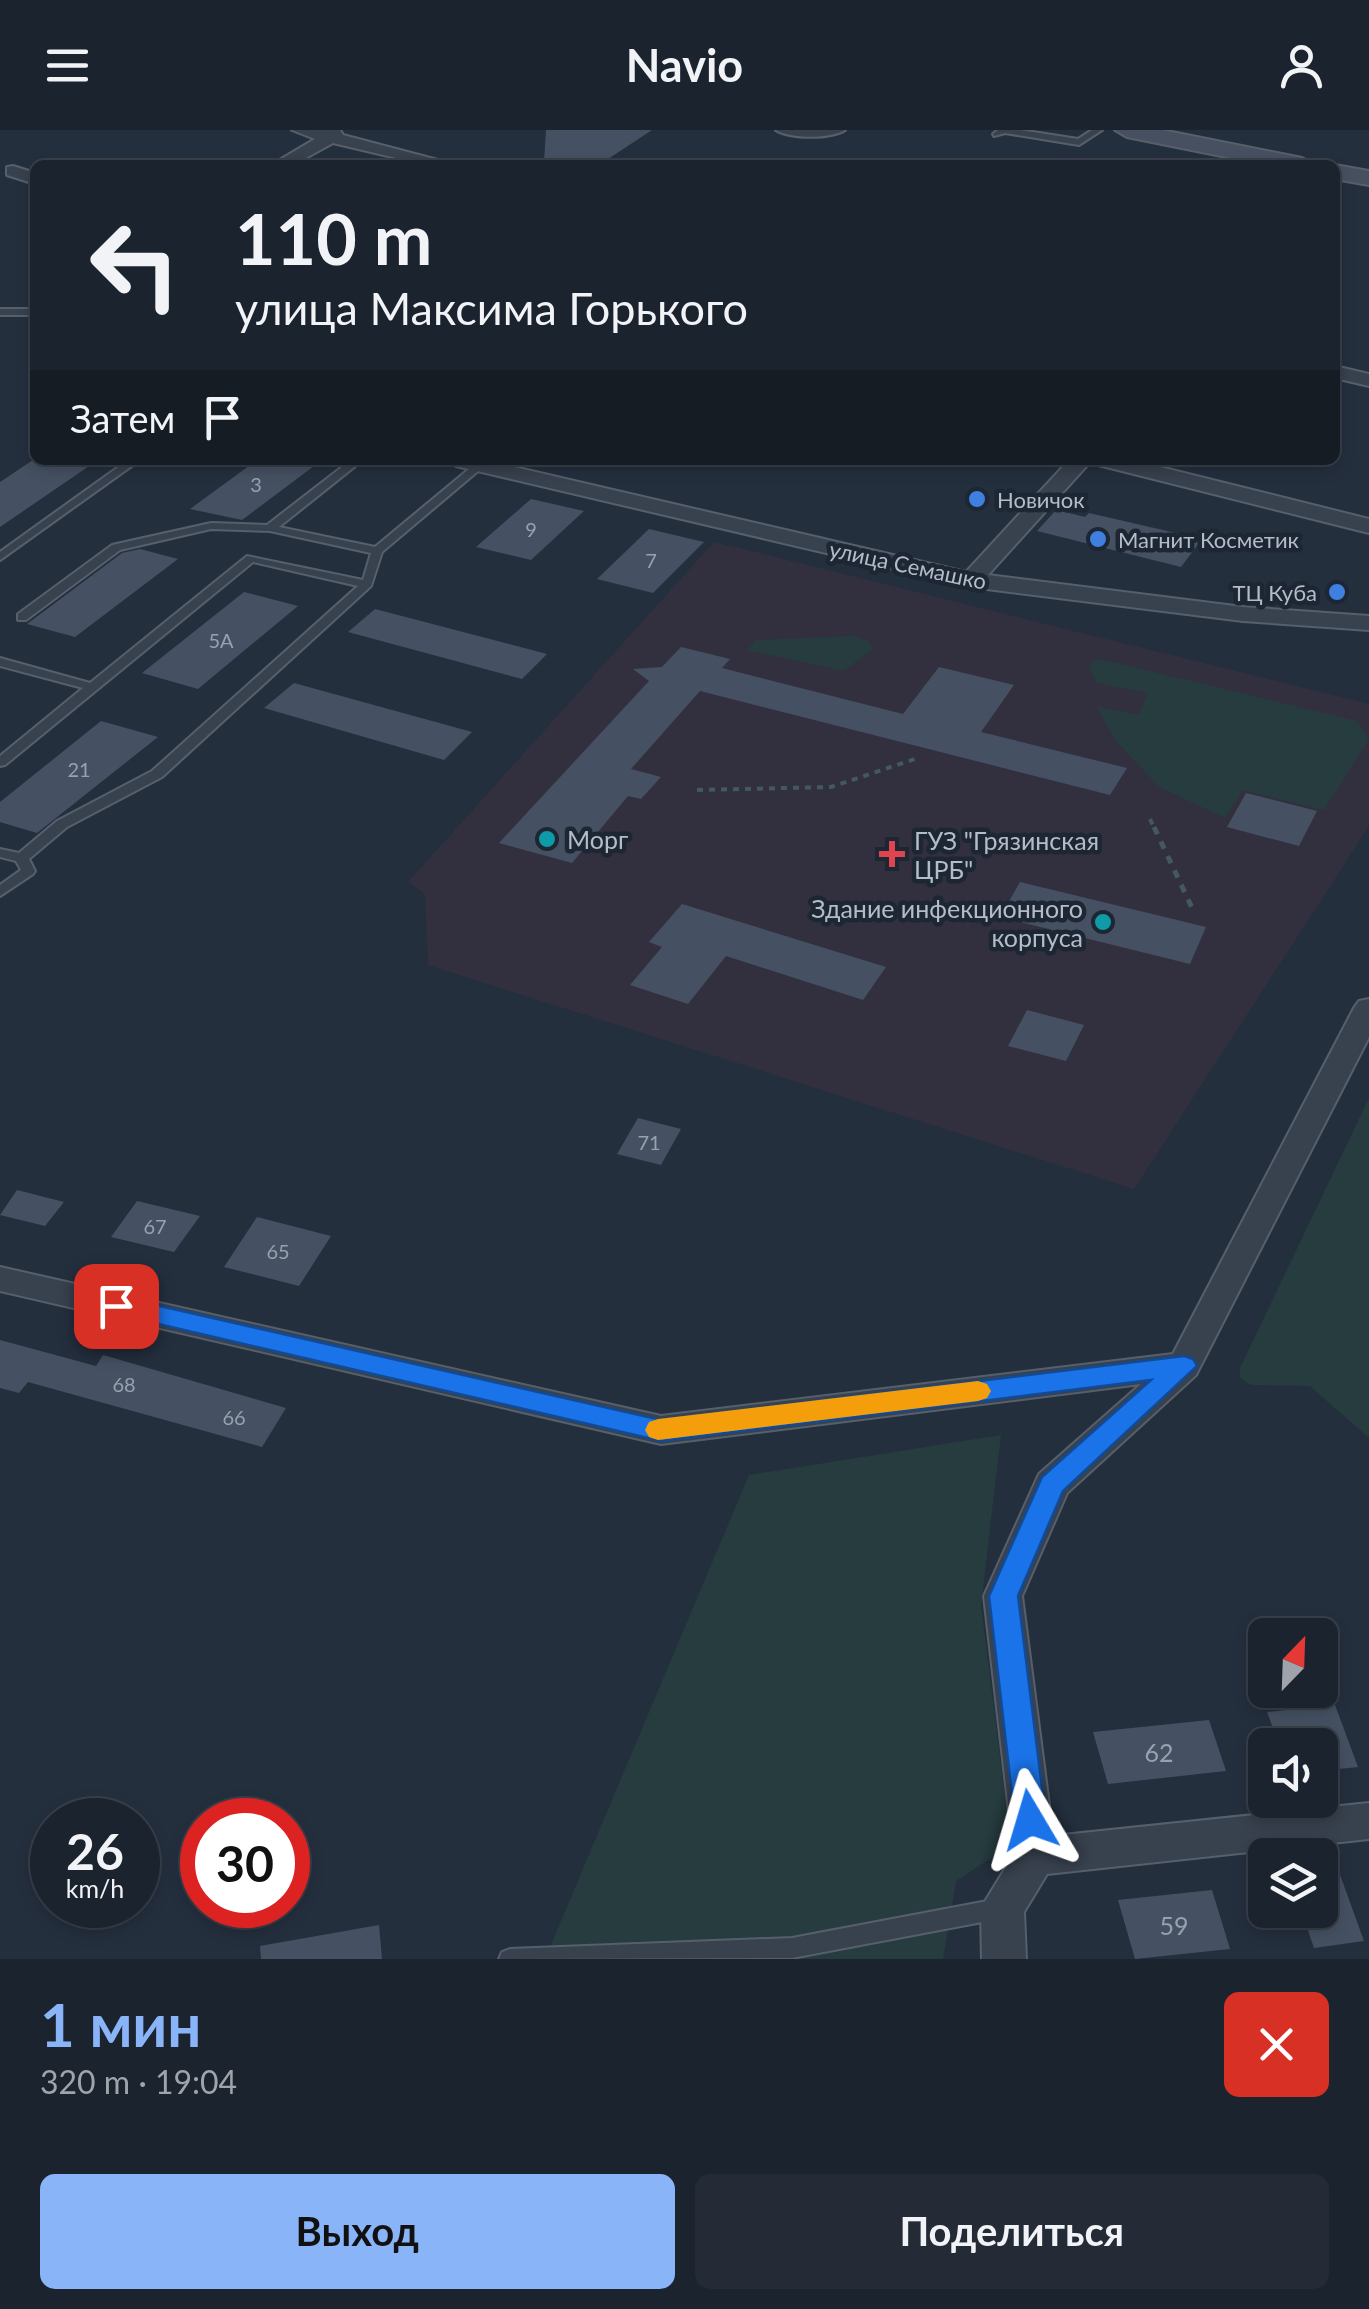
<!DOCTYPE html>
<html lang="ru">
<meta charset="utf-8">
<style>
:root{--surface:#1b232e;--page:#242b36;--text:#f1f3f6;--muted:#a0a4aa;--line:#39404a;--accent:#8ab4f8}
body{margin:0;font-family:Lato,sans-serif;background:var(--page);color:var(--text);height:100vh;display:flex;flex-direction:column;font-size:38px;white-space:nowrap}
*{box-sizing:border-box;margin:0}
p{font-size:32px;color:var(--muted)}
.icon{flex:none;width:55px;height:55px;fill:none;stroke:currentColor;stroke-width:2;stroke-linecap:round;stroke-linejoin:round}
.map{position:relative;height:1829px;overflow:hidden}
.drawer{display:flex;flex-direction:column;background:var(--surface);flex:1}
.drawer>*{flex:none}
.banner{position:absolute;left:30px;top:30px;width:1310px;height:305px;border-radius:15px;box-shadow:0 5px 15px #0003,0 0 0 2px var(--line);background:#1b232e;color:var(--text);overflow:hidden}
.needle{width:65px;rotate:23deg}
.tools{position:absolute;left:1248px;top:1488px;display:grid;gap:20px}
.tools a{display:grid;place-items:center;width:90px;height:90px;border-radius:15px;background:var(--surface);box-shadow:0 5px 15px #0003,0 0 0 2px var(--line);font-size:50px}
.speed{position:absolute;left:30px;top:1668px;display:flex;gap:20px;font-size:50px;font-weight:700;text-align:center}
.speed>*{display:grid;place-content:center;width:130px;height:130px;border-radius:50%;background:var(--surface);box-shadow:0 5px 15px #0003,0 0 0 2px var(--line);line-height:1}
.speed small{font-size:25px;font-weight:400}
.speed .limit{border:15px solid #d22;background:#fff;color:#111}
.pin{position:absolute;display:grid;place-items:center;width:85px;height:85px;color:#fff;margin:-42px;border-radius:20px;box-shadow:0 5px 15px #0006}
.me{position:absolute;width:110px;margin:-55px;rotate:353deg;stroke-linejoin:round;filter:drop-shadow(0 0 8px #0008)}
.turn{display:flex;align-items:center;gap:35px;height:210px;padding:0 40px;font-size:45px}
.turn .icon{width:130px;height:130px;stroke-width:2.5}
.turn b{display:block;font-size:70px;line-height:85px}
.then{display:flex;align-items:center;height:95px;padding:0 40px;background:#0003;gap:20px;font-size:38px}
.round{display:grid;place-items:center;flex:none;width:105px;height:105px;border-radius:15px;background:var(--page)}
.overview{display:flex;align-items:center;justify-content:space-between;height:170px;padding:0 40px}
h1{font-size:60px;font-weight:700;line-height:75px;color:var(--accent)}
.primary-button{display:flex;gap:20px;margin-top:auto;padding:20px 40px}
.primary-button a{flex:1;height:115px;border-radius:15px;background:var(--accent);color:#111;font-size:40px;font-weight:700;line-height:115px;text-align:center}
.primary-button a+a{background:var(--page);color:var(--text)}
header{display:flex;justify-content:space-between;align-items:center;height:130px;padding:0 40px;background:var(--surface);font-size:45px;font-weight:700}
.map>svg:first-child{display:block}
</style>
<header><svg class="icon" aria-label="menu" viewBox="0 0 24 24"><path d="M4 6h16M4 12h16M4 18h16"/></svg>Navio<svg class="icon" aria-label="person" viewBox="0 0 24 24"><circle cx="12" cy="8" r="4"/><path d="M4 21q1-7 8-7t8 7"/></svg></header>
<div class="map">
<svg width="1369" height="1829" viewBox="0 0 1369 1829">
<rect width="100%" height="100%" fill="#242f3e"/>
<path fill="#32303f" d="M714 412 1369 574V696L1134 1059 428 835 425 764 408 752Z"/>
<path fill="#263c3f" d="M854 506 868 511 873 519 844 541 747 520 756 510Z
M1100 529 1357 591 1369 609 1324 680 1243 660 1225 688 1159 657 1116 611 1096 576 1139 585 1148 563 1097 553 1089 538 1092 530Z
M1369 968V1308L1310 1256 1251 1255 1240 1248V1238Z
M1001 1305 981 1475 1011 1715 956 1751 943 1829H545L749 1345Z"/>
<path fill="#455162" d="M546 0H652L599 35 544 32Z
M33 330H98L0 397V352Z
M257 330H322L242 390 190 379Z
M531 369 584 381 531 430 476 417Z
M1056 380 1085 387 1089 383 1202 409 1181 437 1037 401Z
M649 399 704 412 653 463 597 449Z
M140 419 178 429 75 507 27 494 122 423Z
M244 462 298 476 198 559 142 543Z
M375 479 547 524 522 549 348 502Z
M681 517 730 529 722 538 903 584 939 537 1014 555 981 602 1127 638 1110 665 700 561 631 639 661 647 641 669 628 666 572 733 499 713 649 551 633 539 662 537Z
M294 553 472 602 444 630 264 578Z
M101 591 158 607 37 703 0 692V672Z
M1246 663 1317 681 1299 716 1227 697Z
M1020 752 1206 797 1190 834 1000 787Z
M682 774 886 837 863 870 726 826 688 874 630 855 662 817 649 812Z
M1027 880 1084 895 1066 931 1008 916Z
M638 988 681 999 661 1035 617 1024Z
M17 1060 64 1072 45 1096 0 1085Z
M137 1071 200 1086 174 1122 111 1107Z
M257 1087 331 1106 299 1156 224 1137Z
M0 1210 96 1236 103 1225 286 1278 262 1317 28 1252 19 1263 0 1258Z
M1335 1575 1358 1637 1320 1641V1615H1279L1267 1582Z
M1209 1590 1226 1641 1108 1654 1093 1602Z
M1330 1717 1364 1811 1314 1818 1301 1780H1320V1718Z
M1212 1760 1230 1819 1135 1829 1118 1770Z
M379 1795 382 1829H261L260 1816Z"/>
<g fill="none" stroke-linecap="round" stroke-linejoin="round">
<defs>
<path id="lane" d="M998 0H1020L1078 9 1092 0H1102L1079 15 1005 3 994 6 993 4Z
M0 179H35V185H0Z
M128 330H140L0 430V422Z
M351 330H363L279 397 375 417 475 334 484 336 382 422 371 456 162 647 67 697 29 729 35 741 33 744 0 766V755L21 740 16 731 0 727V719L19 723 57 691 152 641 358 456 253 432 5 635 0 636V626L83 558 0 536V528L90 553 247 426 363 450 371 423 270 401 211 399 120 420 26 490H18V484L112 415 211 393 267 395Z
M998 1769 1006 1772 1009 1779 1006 1786 998 1789 792 1828 499 1829 502 1822 510 1819 792 1808Z"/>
<path id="street" d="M292 0H340L343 5 457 35H426L333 13 293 35H271L315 9Z
M776 0H845C831 9 790 9 776 0Z
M13 36 35 43V54L7 45V37Z
M1335 236 1369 244V256L1335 248Z
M445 330H484L966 442 1069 330H1092L988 445 1243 477 1369 486V500L1243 491 971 457 456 336Z
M1095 330H1132L1369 389V403L1098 335Z
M1369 869V907L1196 1245 1067 1363 1022 1466 1053 1706 1369 1673V1709L1047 1744 1024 1782 1026 1829H982L981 1778 1014 1724 984 1466 1039 1344 1141 1254 661 1314 0 1161V1137L661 1286 1173 1224 1354 878 1359 871Z"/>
<path id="secondary" d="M1115 0H1162L1302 28 1314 35H1266L1127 7Z
M1334 35H1335L1369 41V55L1335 49Z"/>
</defs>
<use href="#lane" stroke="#565f6c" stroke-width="4"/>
<use href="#street" stroke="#565f6c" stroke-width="4"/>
<use href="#secondary" stroke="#565f6c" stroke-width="4"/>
<path stroke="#44595c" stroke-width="4" stroke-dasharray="6 6" stroke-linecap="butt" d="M697 660 831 657 915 629
M1150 689 1155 700"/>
<path stroke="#44595c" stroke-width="5" stroke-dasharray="8 8" stroke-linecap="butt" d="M1154 697 1194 782"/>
<use href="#lane" fill="#38414e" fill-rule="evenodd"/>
<use href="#street" fill="#38414e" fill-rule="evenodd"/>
<use href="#secondary" fill="#465061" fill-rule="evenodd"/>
</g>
<path fill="#1a73e8" stroke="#114b97" stroke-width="2.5" d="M116 1166 661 1290 1184 1226 1193 1229 1197 1236 1063 1361 1018 1466 1046 1690 1041 1700 1030 1704 1019 1700 1015 1690 989 1466 1042 1347 1151 1250 661 1311 107 1182 104 1176 107 1169Z"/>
<path fill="#f59e0b" d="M978 1251 987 1254 991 1261 987 1268 978 1271 658 1310 649 1307 645 1300 649 1292 658 1289Z"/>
<g fill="#3f7fe0" stroke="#1d2633" stroke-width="4">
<circle cx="977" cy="369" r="10"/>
<circle cx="1098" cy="409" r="10"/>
<circle cx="1337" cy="462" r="10"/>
</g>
<g fill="#0f9aa8" stroke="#1d2633" stroke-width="4">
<circle cx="547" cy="709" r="10"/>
<circle cx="1103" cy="792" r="10"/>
</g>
<path fill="#e0444e" stroke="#1d2633" stroke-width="4" d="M887 709h10v10h10v10h-10v10h-10v-10h-10v-10h10z"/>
<g text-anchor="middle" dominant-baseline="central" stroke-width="9" stroke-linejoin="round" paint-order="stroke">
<g font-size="20" fill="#98a1af">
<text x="256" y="354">3</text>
<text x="531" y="399">9</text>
<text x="651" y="430">7</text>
<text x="221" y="510">5А</text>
<text x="79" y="639">21</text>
<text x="649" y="1012">71</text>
<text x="155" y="1096">67</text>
<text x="278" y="1121">65</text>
<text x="124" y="1254">68</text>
<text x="234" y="1287">66</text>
</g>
<g font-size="22" fill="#b4bcc9" stroke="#1d2633" text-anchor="start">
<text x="997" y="369">Новичок</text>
<text x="1118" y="409">Магнит Косметик</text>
<text x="1317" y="462" text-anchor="end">ТЦ Куба</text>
</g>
<g font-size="22" fill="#b4bcc9" stroke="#1d2633">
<text transform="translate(908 435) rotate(12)">улица Семашко</text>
</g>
<g font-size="25" fill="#b4bcc9" stroke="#1d2633" text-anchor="start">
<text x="567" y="709">Морг</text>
<text x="914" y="710">ГУЗ "Грязинская<tspan x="914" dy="29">ЦРБ"</tspan></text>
<text x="1083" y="778" text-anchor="end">Здание инфекционного<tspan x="1083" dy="29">корпуса</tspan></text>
</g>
<g font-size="25" fill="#98a1af">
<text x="1159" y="1622">62</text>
<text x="1174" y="1795">59</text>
</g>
</g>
</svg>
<div class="tools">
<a><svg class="needle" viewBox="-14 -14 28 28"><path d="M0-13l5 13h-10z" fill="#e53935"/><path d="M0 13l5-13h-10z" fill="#a0a4aa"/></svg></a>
<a><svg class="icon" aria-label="sound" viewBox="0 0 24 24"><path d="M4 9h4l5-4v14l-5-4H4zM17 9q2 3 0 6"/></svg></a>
<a><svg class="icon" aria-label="layers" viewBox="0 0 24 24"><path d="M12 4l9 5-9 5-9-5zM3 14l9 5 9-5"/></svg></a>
</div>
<div class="speed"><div>26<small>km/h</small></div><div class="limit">30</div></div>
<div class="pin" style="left:116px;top:1176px;background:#d93025"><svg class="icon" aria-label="arrive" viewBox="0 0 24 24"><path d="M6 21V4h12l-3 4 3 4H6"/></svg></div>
<svg class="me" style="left:1030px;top:1690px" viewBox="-20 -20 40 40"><path d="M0-17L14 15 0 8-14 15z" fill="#1a73e8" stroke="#fff" stroke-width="4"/></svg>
<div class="banner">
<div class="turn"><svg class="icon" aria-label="left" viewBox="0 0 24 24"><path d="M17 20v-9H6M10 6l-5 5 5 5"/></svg><div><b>110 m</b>улица Максима Горького</div></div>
<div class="then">Затем<svg class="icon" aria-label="arrive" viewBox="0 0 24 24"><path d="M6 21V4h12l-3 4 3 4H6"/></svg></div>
</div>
</div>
<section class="drawer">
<div class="overview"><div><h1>1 мин</h1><p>320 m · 19:04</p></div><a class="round" style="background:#d93025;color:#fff"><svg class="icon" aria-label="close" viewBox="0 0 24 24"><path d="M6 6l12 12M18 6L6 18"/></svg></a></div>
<div class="primary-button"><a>Выход</a><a>Поделиться</a></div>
</section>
